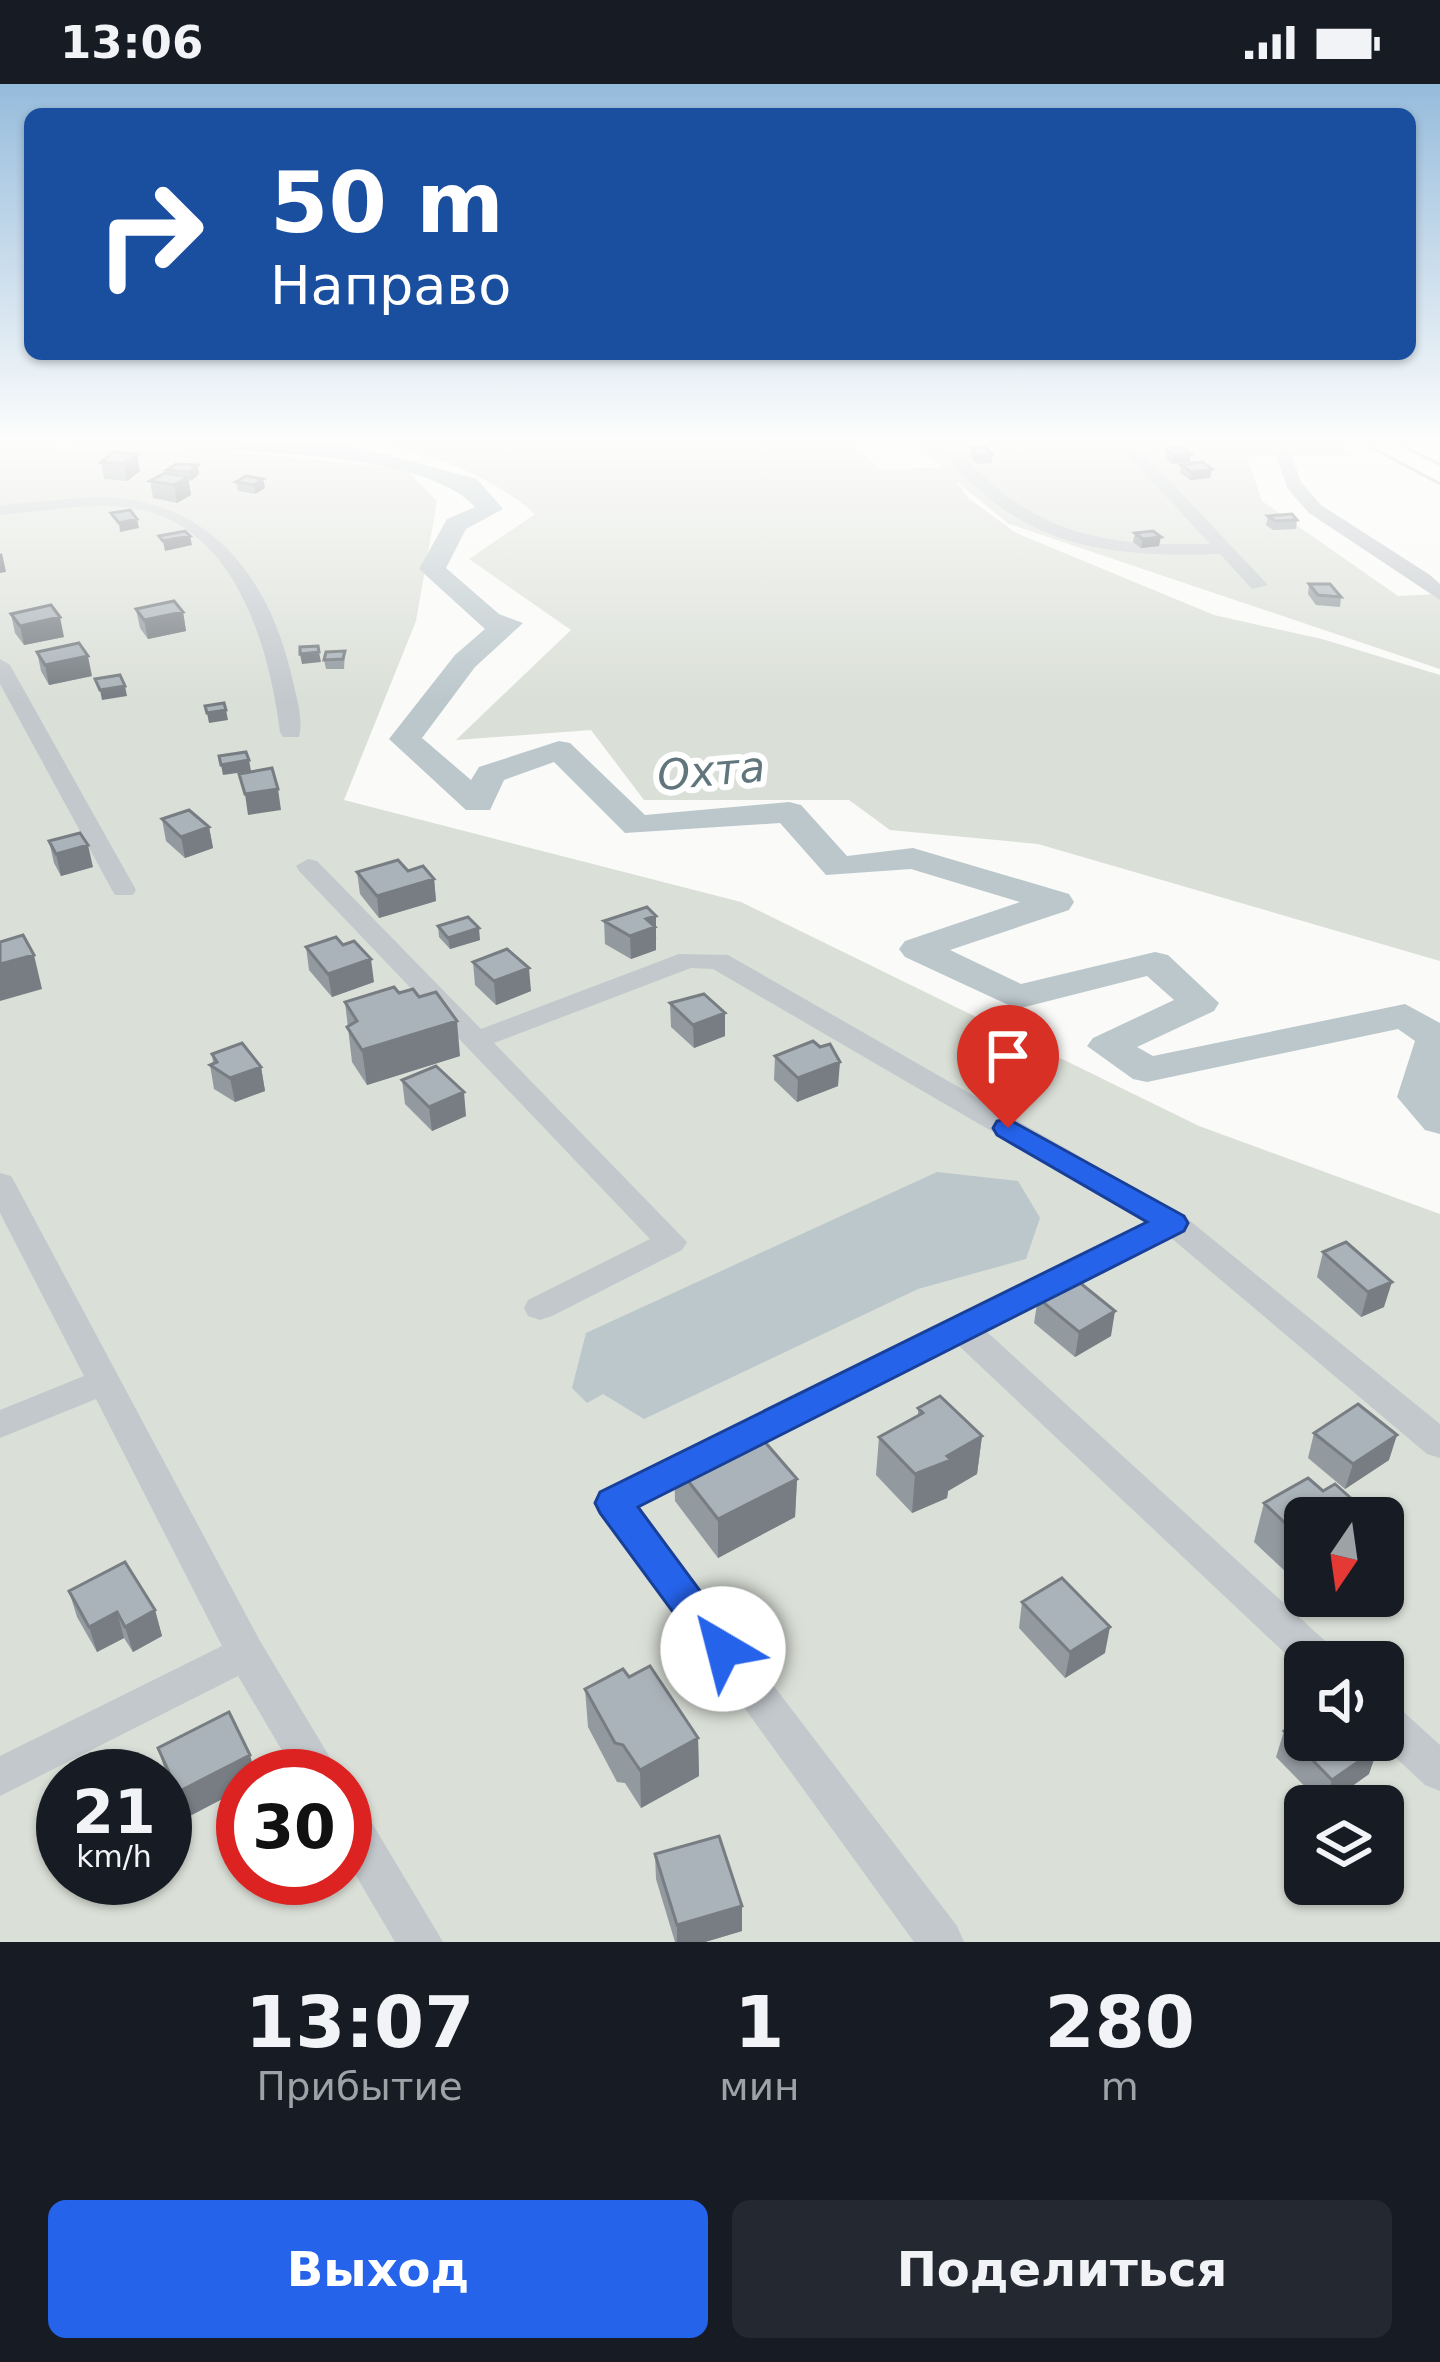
<!DOCTYPE html>
<html lang="ru">
<meta charset="utf-8">
<style>
:root{--surface:#171b24;--page:#242831;--text:#f1f3f6;--muted:#9ea1a6;--accent:#2563eb}
body{margin:0;font-family:"DejaVu Sans",sans-serif;background:var(--page);color:var(--text);height:100vh;display:flex;flex-direction:column;font-size:45px;white-space:nowrap}
*{box-sizing:border-box;margin:0}
p{font-size:39px;color:var(--muted)}
.icon{flex:none;width:66px;height:66px;fill:none;stroke:currentColor;stroke-width:2;stroke-linecap:round;stroke-linejoin:round}
.map{position:relative;height:1858px;overflow:hidden}
.panel{display:flex;flex-direction:column;background:var(--surface);flex:1}
.panel>*{flex:none}
.banner{position:absolute;left:24px;top:24px;width:1392px;height:252px;border-radius:18px;box-shadow:0 3px 9px #0004;background:#1a4fa0;color:#fff;overflow:hidden}
.needle{width:78px;rotate:193deg}
.controls{position:absolute;left:1284px;top:1413px;display:grid;gap:24px}
.controls a{display:grid;place-items:center;width:120px;height:120px;border-radius:18px;background:var(--surface);box-shadow:0 3px 9px #0004;font-size:60px}
.speed{position:absolute;left:36px;top:1665px;display:flex;gap:24px;font-size:60px;font-weight:700;text-align:center}
.speed>*{display:grid;place-content:center;width:156px;height:156px;border-radius:50%;background:var(--surface);box-shadow:0 3px 9px #0004;line-height:1}
.speed small{font-size:30px;font-weight:400}
.speed .limit{border:18px solid #d22;background:#fff;color:#111}
.pin{position:absolute;display:grid;place-items:center;width:102px;height:102px;color:#fff;margin:-123px -51px;border-radius:50% 50% 50% 0;rotate:-45deg;box-shadow:0 0 12px #0007}
.pin .icon{rotate:45deg}
.me{position:absolute;width:132px;margin:-66px;rotate:323deg;stroke-linejoin:round;filter:drop-shadow(0 0 9px #0008)}
.turn{display:flex;align-items:center;gap:42px;height:252px;padding:0 48px;font-size:54px}
.turn .icon{width:156px;height:156px;stroke-width:2.5}
.turn b{display:block;font-size:84px;line-height:102px}
.eta{display:flex;justify-content:space-evenly;align-items:center;height:204px;text-align:center}
.eta b{font-size:72px;font-weight:700;line-height:84px}
.action{display:flex;gap:24px;margin-top:auto;padding:24px 48px}
.action a{flex:1;height:138px;border-radius:18px;background:var(--accent);color:#fff;font-size:48px;font-weight:700;line-height:138px;text-align:center}
.action a+a{background:var(--page);color:var(--text)}
.status{display:flex;justify-content:space-between;align-items:center;height:84px;padding:0 60px;background:var(--surface);direction:ltr}
.status svg{height:33px;fill:currentColor}
.map>svg:first-child{display:block}
</style>
<div class="status"><b>13:06</b><svg viewBox="0 0 49 12"><path d="M0 12V9h3v3zM5 12V6h3v6zM10 12V3h3v9zM15 12V0h3v12zM26 1h20v11H26zM47 4h2v5h-2z"/></svg></div>
<div class="map">
<svg width="1440" height="1858" viewBox="0 0 1440 1858">
<rect width="100%" height="100%" fill="#fafaf8"/>
<path fill="#dadfd7" fill-rule="evenodd" d="M343 357H851L881 386 942 383 912 357H1335L1356 372H1247L1262 417 1398 512 1440 510V585L1009 440 956 397 968 414 1016 449 1214 531 1322 555 1440 591V877L1038 760 890 746 849 716H644L591 646 456 656 571 546 469 475 535 430C487 387 408 360 343 357Z
M0 363 224 367 406 385 437 417 416 537 344 716 741 818 1199 1042 1440 1130V1858H0ZM1305 1434H1383V1512H1305ZM1305 1578H1383V1656H1305ZM63 1692H165V1794H63ZM243 1692H345V1794H243ZM1305 1722H1383V1800H1305Z"/>
<path fill="#bbc7cb" d="M937 1088 1018 1097 1040 1134 1026 1175 918 1205 644 1335 603 1310 587 1319 572 1304 586 1249Z"/>
<g fill="none" stroke-linecap="round" stroke-linejoin="round">
<path fill="#bbc7cb" fill-rule="evenodd" d="M0 357H60L49 364 0 368Z
M66 357 347 360 477 395 503 425 466 445 446 484 499 530 523 539 475 583 422 654 471 696 479 683 559 657 570 659 645 731 789 718 801 721 847 772 913 764 1069 810 1074 818 1069 826 950 866 1021 900 1155 868 1168 871 1219 919 1214 927 1137 963 1153 972 1405 920 1440 939V1050L1425 1046 1397 1013 1415 957 1398 945 1147 998 1133 995 1087 962 1093 954 1174 916 1147 892 1017 925 905 873 899 865 905 857 1020 818 911 785 826 791 780 739 625 749 554 678 504 696 490 726H466L389 655 455 571 485 545 419 485 447 435 475 423C416 357 167 367 77 364Z"/>
<defs>
<path id="major" d="M1362 357H1389L1440 382V398Z"/>
</defs>
<use href="#major" stroke="#b5babe" stroke-width="6"/>
<path fill="#c3c8cc" fill-rule="evenodd" d="M934 357H950C1028 448 1094 463 1210 460L1115 357H1132L1268 501 1252 505 1220 470C1096 474 1014 461 934 357Z
M1270 357H1286L1301 398 1321 421 1430 491 1440 500V516L1309 429 1288 405Z
M93 413C204 412 266 486 291 589 295 609 304 634 299 653H283L280 648C269 561 235 438 130 424 87 418 43 428 0 431V421Z
M0 575 10 581 136 806 133 811H115L112 806 0 600Z
M308 775 317 777 481 945 679 870 728 871 1184 1132 1440 1340V1374L1427 1370 1170 1153 986 1247 1335 1566 1341 1578H1305V1588L958 1261 638 1424 957 1842 964 1858H914L596 1419 601 1409 1148 1138 713 885 691 884 494 959 687 1158 682 1166 552 1232 540 1236 528 1232 524 1224 528 1216 650 1155 299 787 296 782Z
M0 1089 11 1092 15 1099 260 1557 341 1692H297L238 1592 0 1712V1672L222 1562 96 1315 0 1354V1326L84 1292 0 1129Z
M1383 1617 1397 1622 1440 1661V1707L1425 1701 1377 1656H1383Z
M345 1713 360 1719 443 1858H395L345 1773Z"/>
<use href="#major" fill="#fff" fill-rule="evenodd"/>
</g>
<path fill="#929a9f" d="M971 363 992 371V379L977 380 970 372Z
M1166 365 1190 378 1172 380 1165 374Z
M137 370 140 387 127 397 104 395 101 378Z
M1181 381 1210 394 1190 396 1180 389Z
M167 386 199 390 189 397 191 411 177 419 153 414 150 397 168 390Z
M263 395 265 404 255 410 238 407 236 398Z
M1268 432 1297 436 1296 445 1273 446 1266 441Z
M1135 449 1159 462 1141 464 1133 458Z
M1309 500 1341 513 1340 523 1316 521 1308 510Z
M136 525 183 528 186 547 148 555 140 544Z
M11 530 64 553 24 561 15 549Z
M345 567 344 585H326L324 576Z
M37 568 92 592 49 601 41 587Z
M162 735 209 743 213 764 185 774 166 757Z
M49 757 93 783 61 792 54 779Z
M408 787 434 795 436 817 379 834 360 810 357 788Z
M604 837 657 854 655 855 656 866 631 875 605 860Z
M438 842 480 856 450 865 439 853Z
M306 863 374 898 332 913 309 886Z
M473 878 531 907 496 921 475 901Z
M399 909 419 913 460 972 367 1001 352 978 345 918Z
M670 919 725 929V952L694 964 671 943Z
M212 970 261 983 265 1007 235 1018 214 1005 210 981 213 979Z
M775 972 838 1002 797 1018 774 996Z
M402 996 466 1032 432 1047 405 1020Z
M1323 1168 1384 1223 1361 1233 1317 1193Z
M1038 1214 1111 1252 1075 1273 1034 1239Z
M918 1324 982 1352 977 1390 948 1407 947 1414 912 1429 876 1391 879 1353 918 1332Z
M1314 1349 1389 1376 1345 1405 1308 1374Z
M714 1367 797 1395 795 1433 718 1474 675 1417 674 1379 707 1377 714 1374Z
M1323 1407 1305 1434V1506L1254 1458 1264 1419Z
M69 1507 155 1526 162 1552 133 1568 124 1554 97 1568 77 1533Z
M1022 1518 1105 1569 1065 1594 1019 1544Z
M629 1593 698 1654 699 1692 641 1724 625 1699 617 1698 588 1643 585 1605Z
M1284 1647 1369 1690 1324 1722 1276 1673Z
M158 1664 243 1692V1704L186 1734 166 1690Z
M655 1770 742 1847 705 1858H675L656 1795Z"/>
<path fill="#777d82" d="M137 370 140 387 127 397 124 380Z
M1191 370 1190 378 1172 380 1173 371Z
M198 381 199 390 191 397 189 388Z
M1212 385 1210 394 1190 396 1191 388Z
M188 393 191 411 177 419 174 401Z
M263 395 265 404 255 410 254 401Z
M137 435 139 444 120 448 119 439Z
M190 452 192 461 165 467 163 457Z
M1161 453 1159 462 1141 464 1143 455Z
M2 469 6 488 0 489V470Z
M183 528 186 547 148 555 144 536Z
M60 533 64 553 24 561 20 542Z
M319 568 321 578 302 580 300 570Z
M88 572 92 592 49 601 45 581Z
M125 602 127 612 102 616 100 606Z
M226 626 228 636 209 639 207 629Z
M249 676 251 687 223 691 221 681Z
M278 705 281 726 248 731 245 710Z
M209 743 213 764 185 774 181 753Z
M88 761 93 783 61 792 56 770Z
M434 795 436 817 379 834 377 812Z
M656 832V866L631 875 630 852 646 835Z
M479 844 480 856 450 865 448 854Z
M34 871 42 905 0 917V880Z
M371 875 374 898 332 913 328 890Z
M529 884 531 907 496 921 494 897Z
M725 929V952L694 964 693 941Z
M457 937 460 972 367 1001 362 966Z
M840 978 838 1002 797 1018 798 994Z
M261 983 265 1007 235 1018 230 994Z
M464 1008 466 1032 432 1047 429 1023Z
M1392 1198 1384 1223 1361 1233 1368 1208Z
M1115 1227 1111 1252 1075 1273 1079 1248Z
M1397 1351 1389 1376 1345 1405 1353 1380Z
M982 1352 977 1390 948 1407 947 1414 912 1429 915 1390Z
M797 1395 795 1433 718 1474V1435Z
M155 1526 162 1552 133 1568 125 1543Z
M117 1528 124 1554 97 1568 89 1543Z
M1110 1543 1105 1569 1065 1594 1070 1568Z
M698 1654 699 1692 641 1724 640 1686Z
M1378 1664 1369 1690 1324 1722 1332 1696Z
M250 1671 256 1692H243V1704L186 1734 178 1708Z
M742 1822V1847L705 1858H677V1841Z"/>
<path fill="#aab3b9" stroke="#777d82" stroke-width="3" d="M971 363H986L992 371 977 372Z
M1183 364 1191 370 1173 371 1166 365Z
M114 368 137 370 124 380 101 378Z
M1202 378 1212 385 1191 388 1181 381Z
M176 380 198 381 189 388 167 386Z
M165 389 188 393 174 401 150 397Z
M246 392 263 395 254 401 236 398Z
M130 426 137 435 119 439 111 429Z
M1292 430 1297 436 1275 437 1268 432Z
M185 447 190 452 163 457 159 452Z
M1153 447 1161 453 1143 455 1135 449Z
M1309 500H1330L1341 513 1318 511Z
M174 517 183 528 144 536 136 525Z
M51 521 60 533 20 542 11 530Z
M79 559 88 572 45 581 37 568Z
M318 562 319 568 300 570V563Z
M345 567 343 575 324 576 326 568Z
M120 591 125 602 100 606 95 595Z
M224 619 226 626 207 629 205 622Z
M246 668 249 676 221 681 219 672Z
M272 684 278 705 245 710 239 690Z
M189 726 209 743 181 753 162 735Z
M80 749 88 761 56 770 49 757Z
M398 776 408 787 423 782 434 795 377 812 357 788Z
M647 823 656 832 646 835 655 843 630 852 604 837Z
M468 833 479 844 448 854 438 842Z
M23 851 34 871 0 880V858Z
M336 853 343 861 354 857 371 875 328 890 306 863Z
M507 865 529 884 494 897 473 878Z
M394 903 399 909 413 905 419 913 436 908 457 937 362 966 347 943 357 937 345 918Z
M704 910 725 929 693 941 670 919Z
M813 957 820 963 830 960 840 978 798 994 775 972Z
M242 959 261 983 230 994 210 981 217 978 212 970Z
M436 982 464 1008 429 1023 402 996Z
M1346 1158 1392 1198 1368 1208 1323 1168Z
M1074 1194 1115 1227 1079 1248 1038 1214Z
M940 1312 982 1352 947 1372 951 1376 915 1390 879 1353 923 1329 918 1324Z
M1358 1320 1397 1351 1353 1380 1314 1349Z
M758 1350 797 1395 718 1435 674 1379 699 1367 707 1377 718 1372 714 1367Z
M1308 1394 1323 1407 1335 1400 1373 1434H1305V1458L1264 1419Z
M125 1478 155 1526 125 1543 117 1528 89 1543 69 1507Z
M1062 1494 1110 1543 1070 1568 1022 1518Z
M650 1582 698 1654 640 1686 623 1661 615 1659 585 1605 623 1585 629 1593Z
M229 1628 250 1671 178 1708 158 1664Z
M1305 1633V1656H1370L1378 1664 1332 1696 1284 1647Z
M719 1752 742 1822 677 1841 655 1770Z"/>
<linearGradient id="sky" x2="0" y2="1"><stop stop-color="#96bcdc"/><stop offset="0.58" stop-color="#fdfdfc"/><stop offset="1" stop-color="#fdfdfc" stop-opacity="0"/></linearGradient>
<rect width="1440" height="617" fill="url(#sky)"/>
<path fill="#2563eb" stroke="#184099" stroke-width="3" d="M1008 1035 1184 1132 1188 1139 1184 1147 638 1423 743 1565 737 1577 723 1582 709 1577 600 1429 595 1419 600 1408 1147 1138 997 1051 993 1044 997 1037Z"/>
<g text-anchor="middle" dominant-baseline="central" stroke-width="12" stroke-linejoin="round" paint-order="stroke">
<g font-size="42" font-style="italic" fill="#60757c" stroke="#fff">
<text transform="translate(711 687) rotate(-5)">Охта</text>
</g>
</g>
</svg>
<div class="controls">
<a><svg class="needle" viewBox="-14 -14 28 28"><path d="M0-13l5 13h-10z" fill="#e53935"/><path d="M0 13l5-13h-10z" fill="#9ea1a6"/></svg></a>
<a><svg class="icon" aria-label="sound" viewBox="0 0 24 24"><path d="M4 9h4l5-4v14l-5-4H4zM17 9q2 3 0 6"/></svg></a>
<a><svg class="icon" aria-label="layers" viewBox="0 0 24 24"><path d="M12 4l9 5-9 5-9-5zM3 14l9 5 9-5"/></svg></a>
</div>
<div class="speed"><div>21<small>km/h</small></div><div class="limit">30</div></div>
<div class="pin" style="left:1008px;top:1044px;background:#d93025"><svg class="icon" aria-label="arrive" viewBox="0 0 24 24"><path d="M6 21V4h12l-3 4 3 4H6"/></svg></div>
<svg class="me" style="left:723px;top:1565px" viewBox="-20 -20 40 40"><circle r="19" fill="#fff"/><path d="M0-13L10 11 0 6-10 11z" fill="#2563eb"/></svg>
<div class="banner">
<div class="turn"><svg class="icon" aria-label="right" viewBox="0 0 24 24"><path d="M7 20v-9h11M14 6l5 5-5 5"/></svg><div><b>50 m</b>Направо</div></div>
</div>
</div>
<section class="panel">
<div class="eta">
<div><b>13:07</b><p>Прибытие</p></div>
<div><b>1</b><p>мин</p></div>
<div><b>280</b><p>m</p></div>
</div>
<div class="action"><a>Выход</a><a>Поделиться</a></div>
</section>
